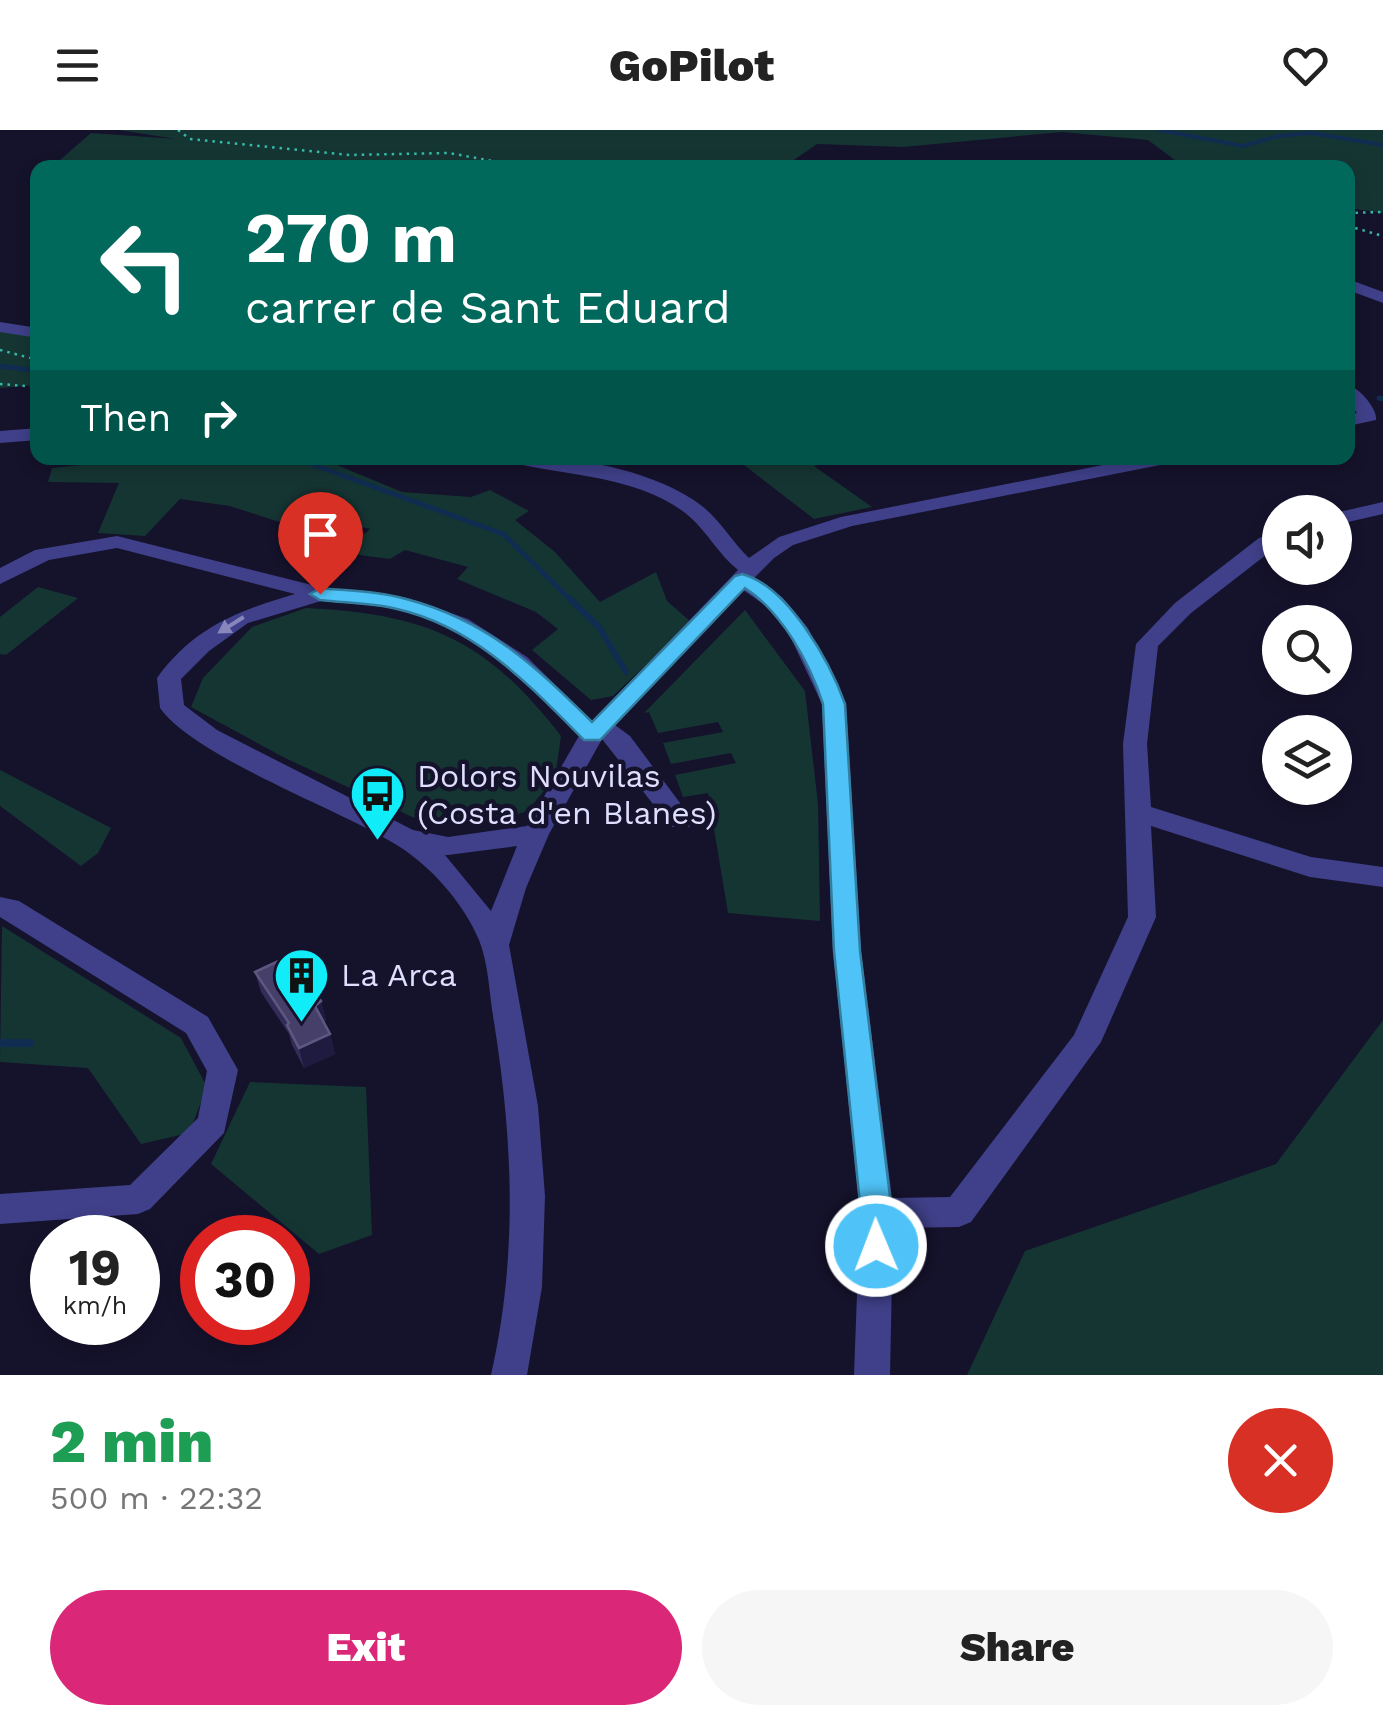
<!DOCTYPE html>
<meta charset="utf-8">
<style>
:root{--surface:#fff;--page:#f6f6f6;--text:#222;--muted:#767676;--accent:#db2777}
body{margin:0;font-family:"Work Sans",sans-serif;background:var(--page);color:var(--text);height:100vh;display:flex;flex-direction:column;font-size:38px;white-space:nowrap}
*{box-sizing:border-box;margin:0}
p{font-size:32px;color:var(--muted)}
.icon{flex:none;width:55px;height:55px;fill:none;stroke:currentColor;stroke-width:2;stroke-linecap:round;stroke-linejoin:round}
.map{position:relative;height:1245px;overflow:hidden}
.panel{display:flex;flex-direction:column;background:var(--surface);flex:1}
.panel>*{flex:none}
.guide{position:absolute;left:30px;top:30px;width:1325px;height:305px;border-radius:20px;box-shadow:0 5px 15px #0003;background:#00695c;color:#fff;overflow:hidden}
.fabs{position:absolute;left:1262px;top:365px;display:grid;gap:20px}
.fabs a{display:grid;place-items:center;width:90px;height:90px;border-radius:50%;background:var(--surface);box-shadow:0 5px 15px #0003;font-size:50px}
.speed{position:absolute;left:30px;top:1085px;display:flex;gap:20px;font-size:50px;font-weight:700;text-align:center}
.speed>*{display:grid;place-content:center;width:130px;height:130px;border-radius:50%;background:var(--surface);box-shadow:0 5px 15px #0003;line-height:1}
.speed small{font-size:25px;font-weight:400}
.speed .limit{border:15px solid #d22;background:#fff;color:#111}
.pin{position:absolute;display:grid;place-items:center;width:85px;height:85px;color:#fff;margin:-102px -42px;border-radius:50% 50% 50% 0;rotate:-45deg;box-shadow:0 0 10px #0007}
.pin .icon{rotate:45deg}
.me{position:absolute;width:110px;margin:-55px;rotate:359deg;stroke-linejoin:round;filter:drop-shadow(0 0 8px #0008)}
.turn{display:flex;align-items:center;gap:35px;height:210px;padding:0 50px;font-size:45px}
.turn .icon{width:130px;height:130px;stroke-width:2.5}
.turn b{display:block;font-size:70px;line-height:85px}
.then{display:flex;align-items:center;height:95px;padding:0 50px;background:#0003;gap:20px;font-size:38px}
.round{display:grid;place-items:center;flex:none;width:105px;height:105px;border-radius:52px;background:var(--page)}
.overview{display:flex;align-items:center;justify-content:space-between;height:170px;padding:0 50px}
h1{font-size:60px;font-weight:800;line-height:75px;color:#1e9e55}
.action{display:flex;gap:20px;margin-top:auto;padding:20px 50px}
.action a{flex:1;height:115px;border-radius:60px;background:var(--accent);color:#fff;font-size:40px;font-weight:800;line-height:115px;text-align:center}
.action a+a{background:var(--page);color:var(--text)}
header{display:flex;justify-content:space-between;align-items:center;height:130px;padding:0 50px;background:var(--surface);font-size:45px;font-weight:800}
.map>svg:first-child{display:block}
</style>
<header><svg class="icon" aria-label="menu" viewBox="0 0 24 24"><path d="M4 6h16M4 12h16M4 18h16"/></svg>GoPilot<svg class="icon" aria-label="heart" viewBox="0 0 24 24"><path d="M12 20l-8-8c-3-5 5-10 8-4 3-6 11-1 8 4z"/></svg></header>
<div class="map">
<svg width="1383" height="1245" viewBox="0 0 1383 1245">
<rect width="100%" height="100%" fill="#15122c"/>
<path fill="#153533" d="M119 0H1383V83L1348 78V38L1195 37 1176 31 1148 10 1062 2 903 17 817 14 794 30 708 31 699 38 52 37 91 3 176 9Z
M0 200 37 207V255L0 258Z
M151 328H320L402 362 471 367 490 360 529 381 515 390 555 422 600 472 656 442 667 471 691 492 613 566 591 570 532 520 558 499 536 482 457 449 468 437 405 420 390 429 343 423 370 399 315 387 298 398 230 376 180 369 145 406 98 403 119 353 48 352 52 338Z
M767 328H843L814 336 872 377 814 389 744 335Z
M38 457 78 468 6 525 0 524V487Z
M306 478C427 484 486 509 561 606L555 648 527 681 482 696 421 691 285 628 191 577 203 548 252 497Z
M745 480 805 561 818 674 820 791 728 783 708 663 683 667 675 645 736 633 731 623 671 634 663 613 723 602 718 592 658 603 649 582 644 583Z
M0 640 111 698 98 723 81 736 0 676Z
M2 796 181 908 207 957 189 1003 141 1014 88 938 0 932Z
M1383 890V1245H967L1025 1121 1276 1034Z
M250 952 366 957 372 1105 319 1124 211 1034Z"/>
<g fill="none" stroke-linecap="round" stroke-linejoin="round">
<path stroke="#112c51" stroke-width="4" d="M1159 0 1243 16 1278 6 1311 3 1383 15"/>
<path stroke="#112c51" stroke-width="5" d="M0 236 38 241
M1379 268 1383 269
M295 328 503 404 572 471"/>
<path stroke="#112c51" stroke-width="6" d="M570 469 599 497 626 542"/>
<path stroke="#112c51" stroke-width="8" d="M0 913H30"/>
<path stroke="#35bbac" stroke-width="2.5" stroke-dasharray="2.5 5" stroke-linecap="butt" d="M178 0 190 9 349 25 449 23 531 38
M1348 83 1383 82
M1348 96 1383 106
M0 220 38 230
M0 254 38 257"/>
<path fill="#3f4089" fill-rule="evenodd" d="M1348 149 1383 162V173L1348 160Z
M0 192 38 198V208L0 202Z
M1348 255C1360 258 1378 280 1376 290L1348 296V284L1357 283 1348 271Z
M38 298V310L0 313V301Z
M508 328C568 324 653 339 702 376 721 391 732 412 749 428L779 407 841 387 1138 328H1175L1165 334 852 396 793 415 774 428 754 448 782 467 808 498 846 574 861 821 892 1068 950 1067 1074 905 1128 787 1123 614 1136 514 1175 473 1259 408 1280 401V414L1191 483 1158 516 1147 614 1151 677 1311 727 1383 737V757L1310 747 1151 696 1156 787 1101 912 971 1092 959 1097 893 1098 890 1245H854L860 1083 833 821 822 574 789 504 766 476 743 460 615 595 630 606 689 685 693 691 689 697H671L602 609 549 704 526 758 509 815 538 976 545 1066 542 1157 527 1245H491C518 1126 513 1011 494 892 489 864 489 835 479 810 463 772 430 735 395 714 338 679 195 627 160 578L157 548C194 497 238 481 295 464L117 418 49 430 0 454V438L35 420 117 406 320 457 408 468 468 489 527 527 592 591 738 440C719 425 708 403 690 387 645 348 574 346 518 334ZM321 471C346 474 374 474 398 480 475 499 525 552 579 606L527 696 448 707 413 700 217 600 184 575 181 549 209 521 248 493ZM517 716 491 781 445 725H448Z
M1383 372V384L1335 395V383Z
M0 767 19 771 208 887 238 940 224 1003 150 1079 138 1084 0 1094V1064L130 1055 198 988 207 941 186 903 0 787Z"/>
</g>
<path fill="#332c58" d="M255 842 321 871 326 891 324 892 330 904 335 924 304 938 292 915 289 904 261 862Z"/>
<path fill="#1f1a3f" d="M321 871 326 891 320 896 315 876Z
M330 904 335 924 304 938 299 918Z"/>
<path fill="#463f6a" stroke="#5e5881" stroke-width="2.5" d="M289 826 321 871 315 876 330 904 299 918 287 895 289 893 255 842Z"/>
<defs><path id="oneway-solid" d="M-6-.8H1V-3.2L6.5 0L1 3.2V.8H-6Z" transform="scale(2.5)"/></defs>
<use fill="#8787be" href="#oneway-solid" transform="translate(231 495) rotate(148)"/>
<path fill="#4fc3f7" stroke="#337fa1" stroke-width="2.5" d="M742 444C788 456 830 532 845 574L860 821 892 1083 891 1116 887 1125 876 1129 865 1125 860 1116 861 1083 834 821 823 574C810 533 782 482 745 458L600 610H584C529 555 476 497 397 479 373 473 345 473 320 470L310 464 320 458C348 461 379 461 406 469 487 490 534 535 592 592L735 446Z"/>
<defs>
<symbol id="bus-pin" viewBox="-11 -11 22 30"><path d="M0 17L-7.5 6A9.5 9.5 0 1 1 7.5 6Z" fill="#10ecf8" stroke="#15122c"/><path d="M-5-6H5V4H4V6H2V4H-2V6H-4V4H-5ZM-3.5-4V0h7V-4ZM-3.5 1.2v1.5H-2V1.2ZM2 1.2v1.5H3.5V1.2Z" fill="#111"/></symbol>
<symbol id="building-pin" viewBox="-11 -11 22 30"><path d="M0 17L-7.5 6A9.5 9.5 0 1 1 7.5 6Z" fill="#10ecf8" stroke="#15122c"/><path d="M-4-6H4V6H1V3H-1V6H-4ZM-2.5-4.3h1.7v1.8h-1.7ZM.8-4.3h1.7v1.8H.8ZM-2.5-1h1.7V.8h-1.7ZM.8-1h1.7V.8H.8Z" fill="#111"/></symbol>
</defs>
<g fill-rule="evenodd">
<use href="#bus-pin" x="346" y="632" width="63" height="86"/>
<use href="#building-pin" x="270" y="814" width="63" height="86"/>
</g>
<g text-anchor="middle" dominant-baseline="central" stroke-width="9" stroke-linejoin="round" paint-order="stroke">
<g font-size="32" fill="#e0defe" stroke="#15122c" text-anchor="start">
<text x="417" y="646">Dolors Nouvilas<tspan x="417" dy="37">(Costa d'en Blanes)</tspan></text>
<text x="341" y="845">La Arca</text>
</g>
</g>
</svg>
<div class="fabs">
<a><svg class="icon" aria-label="sound" viewBox="0 0 24 24"><path d="M4 9h4l5-4v14l-5-4H4zM17 9q2 3 0 6"/></svg></a>
<a><svg class="icon" aria-label="search" viewBox="0 0 24 24"><circle cx="10" cy="10" r="6"/><path d="M15 15l6 6"/></svg></a>
<a><svg class="icon" aria-label="layers" viewBox="0 0 24 24"><path d="M12 4l9 5-9 5-9-5zM3 14l9 5 9-5"/></svg></a>
</div>
<div class="speed"><div>19<small>km/h</small></div><div class="limit">30</div></div>
<div class="pin" style="left:320px;top:464px;background:#d93025"><svg class="icon" aria-label="arrive" viewBox="0 0 24 24"><path d="M6 21V4h12l-3 4 3 4H6"/></svg></div>
<svg class="me" style="left:876px;top:1116px" viewBox="-20 -20 40 40"><circle r="17" fill="#4fc3f7" stroke="#fff" stroke-width="3"/><path d="M0-11L8 9 0 5-8 9z" fill="#fff"/></svg>
<div class="guide">
<div class="turn"><svg class="icon" aria-label="left" viewBox="0 0 24 24"><path d="M17 20v-9H6M10 6l-5 5 5 5"/></svg><div><b>270 m</b>carrer de Sant Eduard</div></div>
<div class="then">Then<svg class="icon" aria-label="right" viewBox="0 0 24 24"><path d="M7 20v-9h11M14 6l5 5-5 5"/></svg></div>
</div>
</div>
<section class="panel">
<div class="overview"><div><h1>2 min</h1><p>500 m · 22:32</p></div><a class="round" style="background:#d93025;color:#fff"><svg class="icon" aria-label="close" viewBox="0 0 24 24"><path d="M6 6l12 12M18 6L6 18"/></svg></a></div>
<div class="action"><a>Exit</a><a>Share</a></div>
</section>
